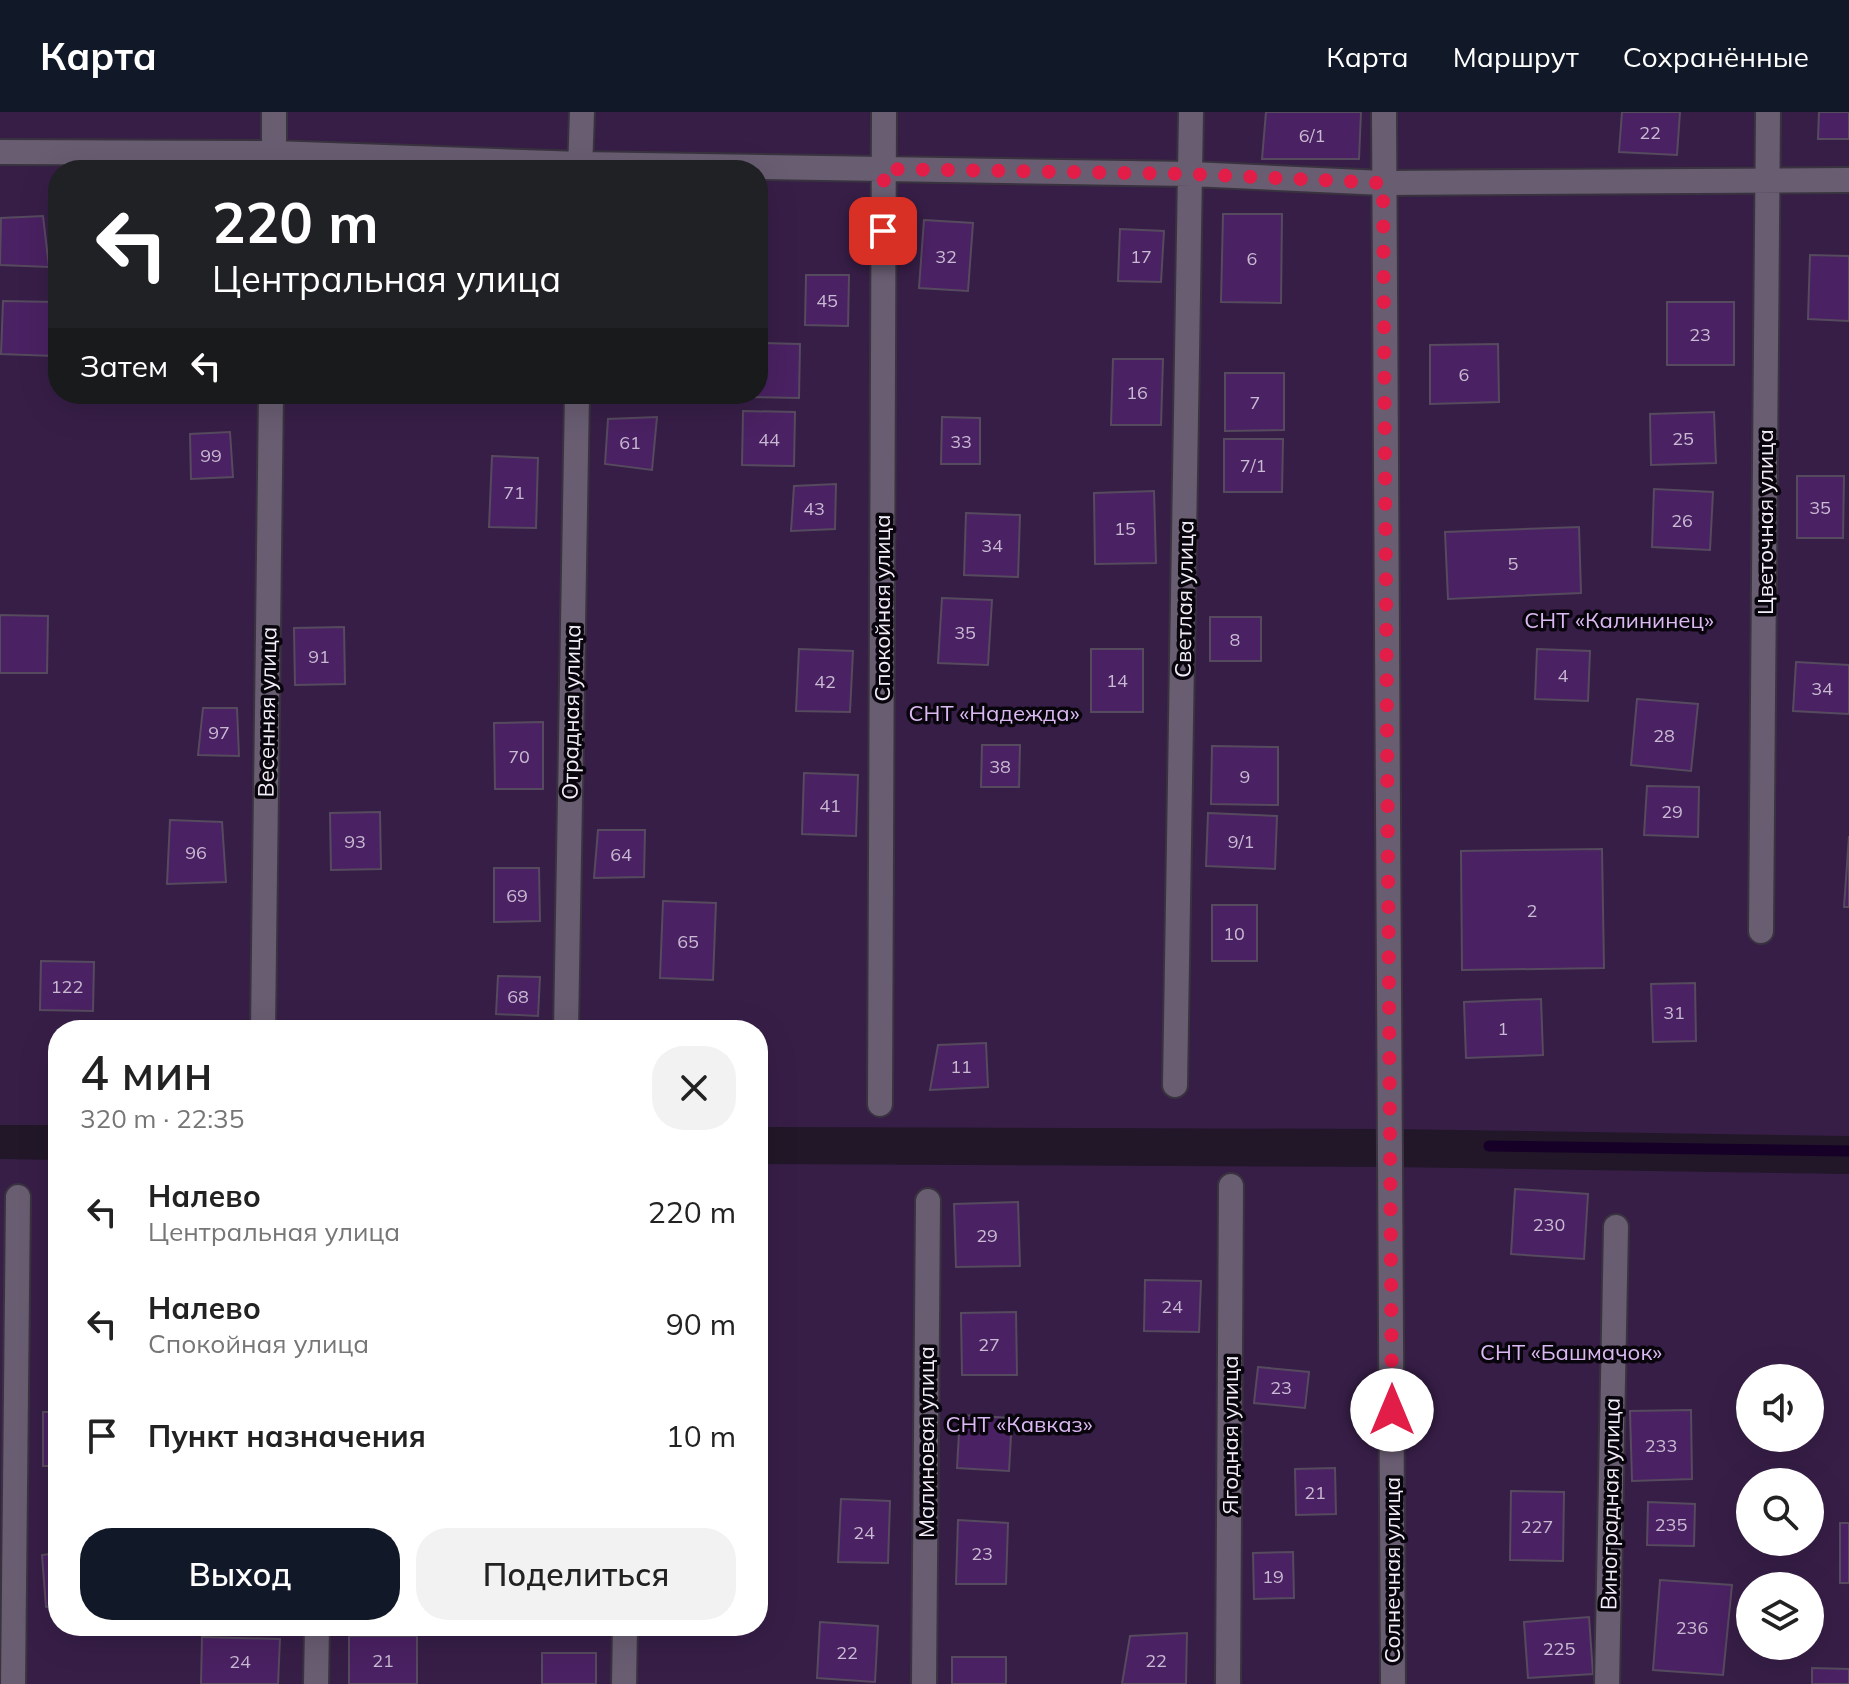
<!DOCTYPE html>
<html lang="ru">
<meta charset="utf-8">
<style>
:root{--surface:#fff;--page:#f2f2f2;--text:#222;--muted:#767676;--accent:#111827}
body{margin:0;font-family:Mulish,sans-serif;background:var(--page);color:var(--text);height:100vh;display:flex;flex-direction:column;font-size:30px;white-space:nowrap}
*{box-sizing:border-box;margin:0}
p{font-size:26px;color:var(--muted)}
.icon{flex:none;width:44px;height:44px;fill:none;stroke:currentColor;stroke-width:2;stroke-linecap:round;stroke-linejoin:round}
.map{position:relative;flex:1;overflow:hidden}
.drawer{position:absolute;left:48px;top:908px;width:720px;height:616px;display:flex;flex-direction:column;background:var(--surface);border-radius:32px;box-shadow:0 8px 32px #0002}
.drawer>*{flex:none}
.top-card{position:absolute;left:48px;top:48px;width:720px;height:244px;border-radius:32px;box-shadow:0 8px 32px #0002;background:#202124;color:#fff;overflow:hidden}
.controls{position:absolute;left:1736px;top:1252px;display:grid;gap:16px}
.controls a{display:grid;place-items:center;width:88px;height:88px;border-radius:50%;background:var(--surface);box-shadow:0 8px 32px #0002;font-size:40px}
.pin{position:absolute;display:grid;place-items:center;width:68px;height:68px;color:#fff;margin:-34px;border-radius:16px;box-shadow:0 4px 12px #0006}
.me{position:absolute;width:88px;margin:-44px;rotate:0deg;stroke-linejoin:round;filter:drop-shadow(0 0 6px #0008)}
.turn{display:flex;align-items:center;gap:28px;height:168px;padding:0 32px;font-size:36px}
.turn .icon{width:104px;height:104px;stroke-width:2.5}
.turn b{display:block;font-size:56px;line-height:68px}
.then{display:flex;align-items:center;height:76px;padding:0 32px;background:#0003;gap:16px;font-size:30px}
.round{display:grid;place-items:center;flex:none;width:84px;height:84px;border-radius:32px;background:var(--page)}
.headline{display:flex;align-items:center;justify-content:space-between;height:136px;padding:0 32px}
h1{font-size:48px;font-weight:600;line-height:60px}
.primary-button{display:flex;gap:16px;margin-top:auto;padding:16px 32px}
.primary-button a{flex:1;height:92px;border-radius:32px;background:var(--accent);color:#fff;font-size:32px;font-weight:600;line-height:92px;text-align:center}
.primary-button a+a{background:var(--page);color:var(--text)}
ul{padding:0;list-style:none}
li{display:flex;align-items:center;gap:24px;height:112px;padding:0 32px}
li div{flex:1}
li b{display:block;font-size:30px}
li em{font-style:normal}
header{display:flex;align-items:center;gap:48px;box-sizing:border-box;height:112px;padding:0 40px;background:var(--accent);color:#fff}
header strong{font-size:38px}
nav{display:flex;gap:44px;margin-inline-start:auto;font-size:28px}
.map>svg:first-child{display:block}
</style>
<header>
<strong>Карта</strong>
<nav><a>Карта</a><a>Маршрут</a><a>Сохранённые</a></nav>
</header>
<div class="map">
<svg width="1849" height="1572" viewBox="0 0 1849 1572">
<rect width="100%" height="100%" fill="#211728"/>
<path fill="#371e47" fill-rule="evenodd" d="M0 0H1849V1024L1390 1017 758 1015V918H58V1013H0ZM58 58H758V282H58Z
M0 1047 58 1048V1514H758V1052L1391 1055 1849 1062V1572H0ZM1750 1266H1810V1326H1750ZM1750 1370H1810V1430H1750ZM1750 1474H1810V1534H1750Z"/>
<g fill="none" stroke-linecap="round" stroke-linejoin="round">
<path stroke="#170027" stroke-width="11" d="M1489 1034 1849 1039"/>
</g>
<path fill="#4a2162" stroke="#564a5e" stroke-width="2" d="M1266 0H1361L1359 47H1262Z
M1622 0H1680L1677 43 1619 40Z
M1819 0H1849V27H1818Z
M1223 102H1282L1281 191 1221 190Z
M43 104 49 155 0 153 1 106Z
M924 108 973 111 968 179 919 176Z
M1120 117 1164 119 1161 170 1118 169Z
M1810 143 1849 144V209L1808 207Z
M806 163H849L848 214 805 213Z
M3 189 55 190 54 244 1 242Z
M1667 190H1734V253H1667Z
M758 231 800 232 799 286 744 285V282H758Z
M1498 232 1499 290 1430 292V233Z
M1113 247H1163L1161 313H1111Z
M1225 261H1284V318L1225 319Z
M743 299 795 300 794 354 742 353Z
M1714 300 1716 351 1651 353 1650 302Z
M657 305 652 358 605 352 608 307Z
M942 305 980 306V352H941Z
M230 320 233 365 191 367 190 322Z
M1224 327H1283L1282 380H1224Z
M492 344 538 346 536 416 489 415Z
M1797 364H1844L1843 426H1797Z
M836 372 835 417 791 419 794 374Z
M1654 377 1713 380 1710 438 1652 435Z
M1154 379 1156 451 1095 452 1094 381Z
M966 401 1020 403 1018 465 964 463Z
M1579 415 1581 481 1448 487 1445 420Z
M942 486 992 488 988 553 938 551Z
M0 503 48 504 47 561H0Z
M1210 505H1261V549H1210Z
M344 515 345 572 295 573 294 516Z
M799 537 853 539 850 600 796 599Z
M1091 537H1143V600H1091Z
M1537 537 1590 539 1588 589 1535 587Z
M1796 550 1849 553V602L1793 599Z
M1637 587 1698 592 1691 659 1631 653Z
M203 596H237L239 644 198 643Z
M543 610V677H495L494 611Z
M982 633H1020L1019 675H981Z
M1212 634 1278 635V693L1211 692Z
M804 661 858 663 856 724 802 722Z
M1647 674 1699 675 1698 725 1644 723Z
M380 700 381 757 331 758 330 701Z
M1208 701 1277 704 1275 757 1206 754Z
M170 708 222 710 226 770 167 772Z
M598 718H645L644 765 594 766Z
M1849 724V795H1844Z
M1602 737 1604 856 1462 858 1461 739Z
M494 756H539L540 809 494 810Z
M663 789 716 791 713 868 660 866Z
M1212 793H1257V849H1212Z
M41 849 94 850 93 899 40 898Z
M498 864 540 865 538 904 496 902Z
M1695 871 1696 929 1653 930 1651 872Z
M1541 887 1543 943 1466 946 1464 890Z
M986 931 988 975 930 978 938 933Z
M1515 1077 1588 1082 1584 1147 1511 1142Z
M758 1088 761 1157H758Z
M1018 1090 1020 1154 956 1155 954 1092Z
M1145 1168 1201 1169 1199 1220 1144 1219Z
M1016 1200 1017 1263H962L961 1201Z
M1258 1255 1309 1260 1305 1296 1254 1291Z
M1691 1298 1692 1367 1632 1369 1630 1299Z
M43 1300H58V1354H43Z
M960 1303 1012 1306 1009 1359 957 1356Z
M1335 1356 1336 1402 1296 1403 1295 1357Z
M1511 1379 1564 1380 1563 1449 1510 1448Z
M841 1387 890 1389 888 1451 838 1450Z
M1648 1390 1695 1392 1694 1434 1647 1433Z
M958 1408 1008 1411 1006 1472H956Z
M1840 1411H1849V1471H1840Z
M1293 1440 1294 1486 1254 1487 1253 1441Z
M58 1441V1494L46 1495 42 1443Z
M1660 1468 1732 1473 1723 1563 1653 1558Z
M1589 1505 1593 1562 1528 1566 1524 1510Z
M820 1510 878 1514 875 1570 817 1566Z
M1187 1521 1186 1572H1122L1130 1524Z
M349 1524H417V1572H349Z
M202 1525 280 1527 278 1572H201Z
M542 1541H596V1572H542Z
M952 1545H1006V1572H952Z
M1812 1556 1849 1557V1572H1812Z"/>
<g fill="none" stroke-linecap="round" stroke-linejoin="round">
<defs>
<path id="street" d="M0 40 274 41 581 52 1191 62 1383 71 1849 68
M274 58V0
M580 58 582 0
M1761 819 1768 0
M263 918 271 282
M566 918 577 282
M1175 973 1191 0
M880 992 884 0
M13 1572 18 1085
M316 1572 317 1514
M624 1572 625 1514
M924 1572 928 1089
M1228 1572 1231 1074
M1607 1572 1616 1115"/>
<path id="secondary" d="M1384 0 1393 1572"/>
</defs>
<use href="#street" stroke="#39333f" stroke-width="28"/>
<use href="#secondary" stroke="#39333f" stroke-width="28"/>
<use href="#street" stroke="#695d72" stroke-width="24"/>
<use href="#secondary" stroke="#695d72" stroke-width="24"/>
</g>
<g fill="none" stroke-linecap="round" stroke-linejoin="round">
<path stroke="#e11d48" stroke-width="14" stroke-dasharray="0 25.2" d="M883 119 884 57 1191 62 1383 71 1392 1298"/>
</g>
<g text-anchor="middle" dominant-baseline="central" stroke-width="7" stroke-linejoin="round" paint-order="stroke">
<g font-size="18" fill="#c9bad3">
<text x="1650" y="20">22</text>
<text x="1312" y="23">6/1</text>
<text x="946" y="144">32</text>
<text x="1141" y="144">17</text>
<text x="1252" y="146">6</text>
<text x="827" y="188">45</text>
<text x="1700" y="222">23</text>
<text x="1464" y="262">6</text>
<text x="1137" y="280">16</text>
<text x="1255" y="290">7</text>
<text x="1683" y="326">25</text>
<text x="769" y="327">44</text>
<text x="961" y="329">33</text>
<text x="630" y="330">61</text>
<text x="211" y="343">99</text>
<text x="1253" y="353">7/1</text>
<text x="514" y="380">71</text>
<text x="1820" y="395">35</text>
<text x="814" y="396">43</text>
<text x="1682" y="408">26</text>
<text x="1125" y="416">15</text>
<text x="992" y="433">34</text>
<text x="1513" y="451">5</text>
<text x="965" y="520">35</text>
<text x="1235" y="527">8</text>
<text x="319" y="544">91</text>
<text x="1563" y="563">4</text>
<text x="1117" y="568">14</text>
<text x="825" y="569">42</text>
<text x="1822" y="576">34</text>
<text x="219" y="620">97</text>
<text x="1664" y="623">28</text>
<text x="519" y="644">70</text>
<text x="1000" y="654">38</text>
<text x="1245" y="664">9</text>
<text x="830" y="693">41</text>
<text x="1672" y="699">29</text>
<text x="355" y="729">93</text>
<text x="1241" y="729">9/1</text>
<text x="196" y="740">96</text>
<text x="621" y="742">64</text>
<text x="517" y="783">69</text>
<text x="1532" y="798">2</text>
<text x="1234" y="821">10</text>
<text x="688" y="829">65</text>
<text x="67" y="874">122</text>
<text x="518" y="884">68</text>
<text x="1674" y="900">31</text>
<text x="1503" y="916">1</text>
<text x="961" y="954">11</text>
<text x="1549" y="1112">230</text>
<text x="987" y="1123">29</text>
<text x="1172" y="1194">24</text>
<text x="989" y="1232">27</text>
<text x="1281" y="1275">23</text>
<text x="1661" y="1333">233</text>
<text x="1315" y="1380">21</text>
<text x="1671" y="1412">235</text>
<text x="1537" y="1414">227</text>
<text x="864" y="1420">24</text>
<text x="982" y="1441">23</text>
<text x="1273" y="1464">19</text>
<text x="1692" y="1515">236</text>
<text x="1559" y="1536">225</text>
<text x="847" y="1540">22</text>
<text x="383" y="1548">21</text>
<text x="1156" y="1548">22</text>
<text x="240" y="1549">24</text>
</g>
<g font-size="22" fill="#f3edf9" stroke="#09050c">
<text transform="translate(1765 410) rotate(-90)">Цветочная улица</text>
<text transform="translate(1184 487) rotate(-89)">Светлая улица</text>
<text transform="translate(882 496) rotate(-90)">Спокойная улица</text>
<text transform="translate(267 600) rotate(-89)">Весенняя улица</text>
<text transform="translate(571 600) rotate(-89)">Отрадная улица</text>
<text transform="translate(1230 1323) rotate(-90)">Ягодная улица</text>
<text transform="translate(926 1330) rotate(-90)">Малиновая улица</text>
<text transform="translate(1610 1392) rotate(-89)">Виноградная улица</text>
<text transform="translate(1392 1458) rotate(-90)">Солнечная улица</text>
</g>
<g font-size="22" fill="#dbb9f3" stroke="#09050c">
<text x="1619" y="508">СНТ «Калининец»</text>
<text x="994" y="601">СНТ «Надежда»</text>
<text x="1571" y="1240">СНТ «Башмачок»</text>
<text x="1019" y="1312">СНТ «Кавказ»</text>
</g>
</g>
</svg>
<div class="controls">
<a><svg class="icon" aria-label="sound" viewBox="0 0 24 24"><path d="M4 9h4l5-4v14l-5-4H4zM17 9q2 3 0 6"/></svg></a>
<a><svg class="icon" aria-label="search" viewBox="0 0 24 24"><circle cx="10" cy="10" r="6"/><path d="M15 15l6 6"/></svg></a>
<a><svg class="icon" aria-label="layers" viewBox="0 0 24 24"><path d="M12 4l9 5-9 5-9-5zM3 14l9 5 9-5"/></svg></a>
</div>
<div class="pin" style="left:883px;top:119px;background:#d93025"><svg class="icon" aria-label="arrive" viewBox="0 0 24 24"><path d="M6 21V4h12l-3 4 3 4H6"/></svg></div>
<svg class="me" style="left:1392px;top:1298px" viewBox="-20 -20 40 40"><circle r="19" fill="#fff"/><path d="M0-13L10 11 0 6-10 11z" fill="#e11d48"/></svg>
<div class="top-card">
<div class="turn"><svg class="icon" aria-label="left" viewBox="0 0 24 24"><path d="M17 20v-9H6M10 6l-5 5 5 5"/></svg><div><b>220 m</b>Центральная улица</div></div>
<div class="then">Затем<svg class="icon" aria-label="left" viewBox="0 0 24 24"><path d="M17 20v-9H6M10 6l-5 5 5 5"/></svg></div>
</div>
<section class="drawer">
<div class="headline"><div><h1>4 мин</h1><p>320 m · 22:35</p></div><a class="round"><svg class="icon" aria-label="close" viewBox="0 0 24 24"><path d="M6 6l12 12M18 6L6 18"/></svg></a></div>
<ul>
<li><svg class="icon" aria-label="left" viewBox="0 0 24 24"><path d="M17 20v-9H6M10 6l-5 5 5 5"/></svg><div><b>Налево</b><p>Центральная улица</p></div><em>220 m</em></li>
<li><svg class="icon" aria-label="left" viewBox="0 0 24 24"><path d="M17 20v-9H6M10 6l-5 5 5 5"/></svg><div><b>Налево</b><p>Спокойная улица</p></div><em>90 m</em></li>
<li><svg class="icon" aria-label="arrive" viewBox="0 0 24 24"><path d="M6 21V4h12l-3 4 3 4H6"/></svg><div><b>Пункт назначения</b></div><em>10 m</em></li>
</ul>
<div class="primary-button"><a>Выход</a><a>Поделиться</a></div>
</section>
</div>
